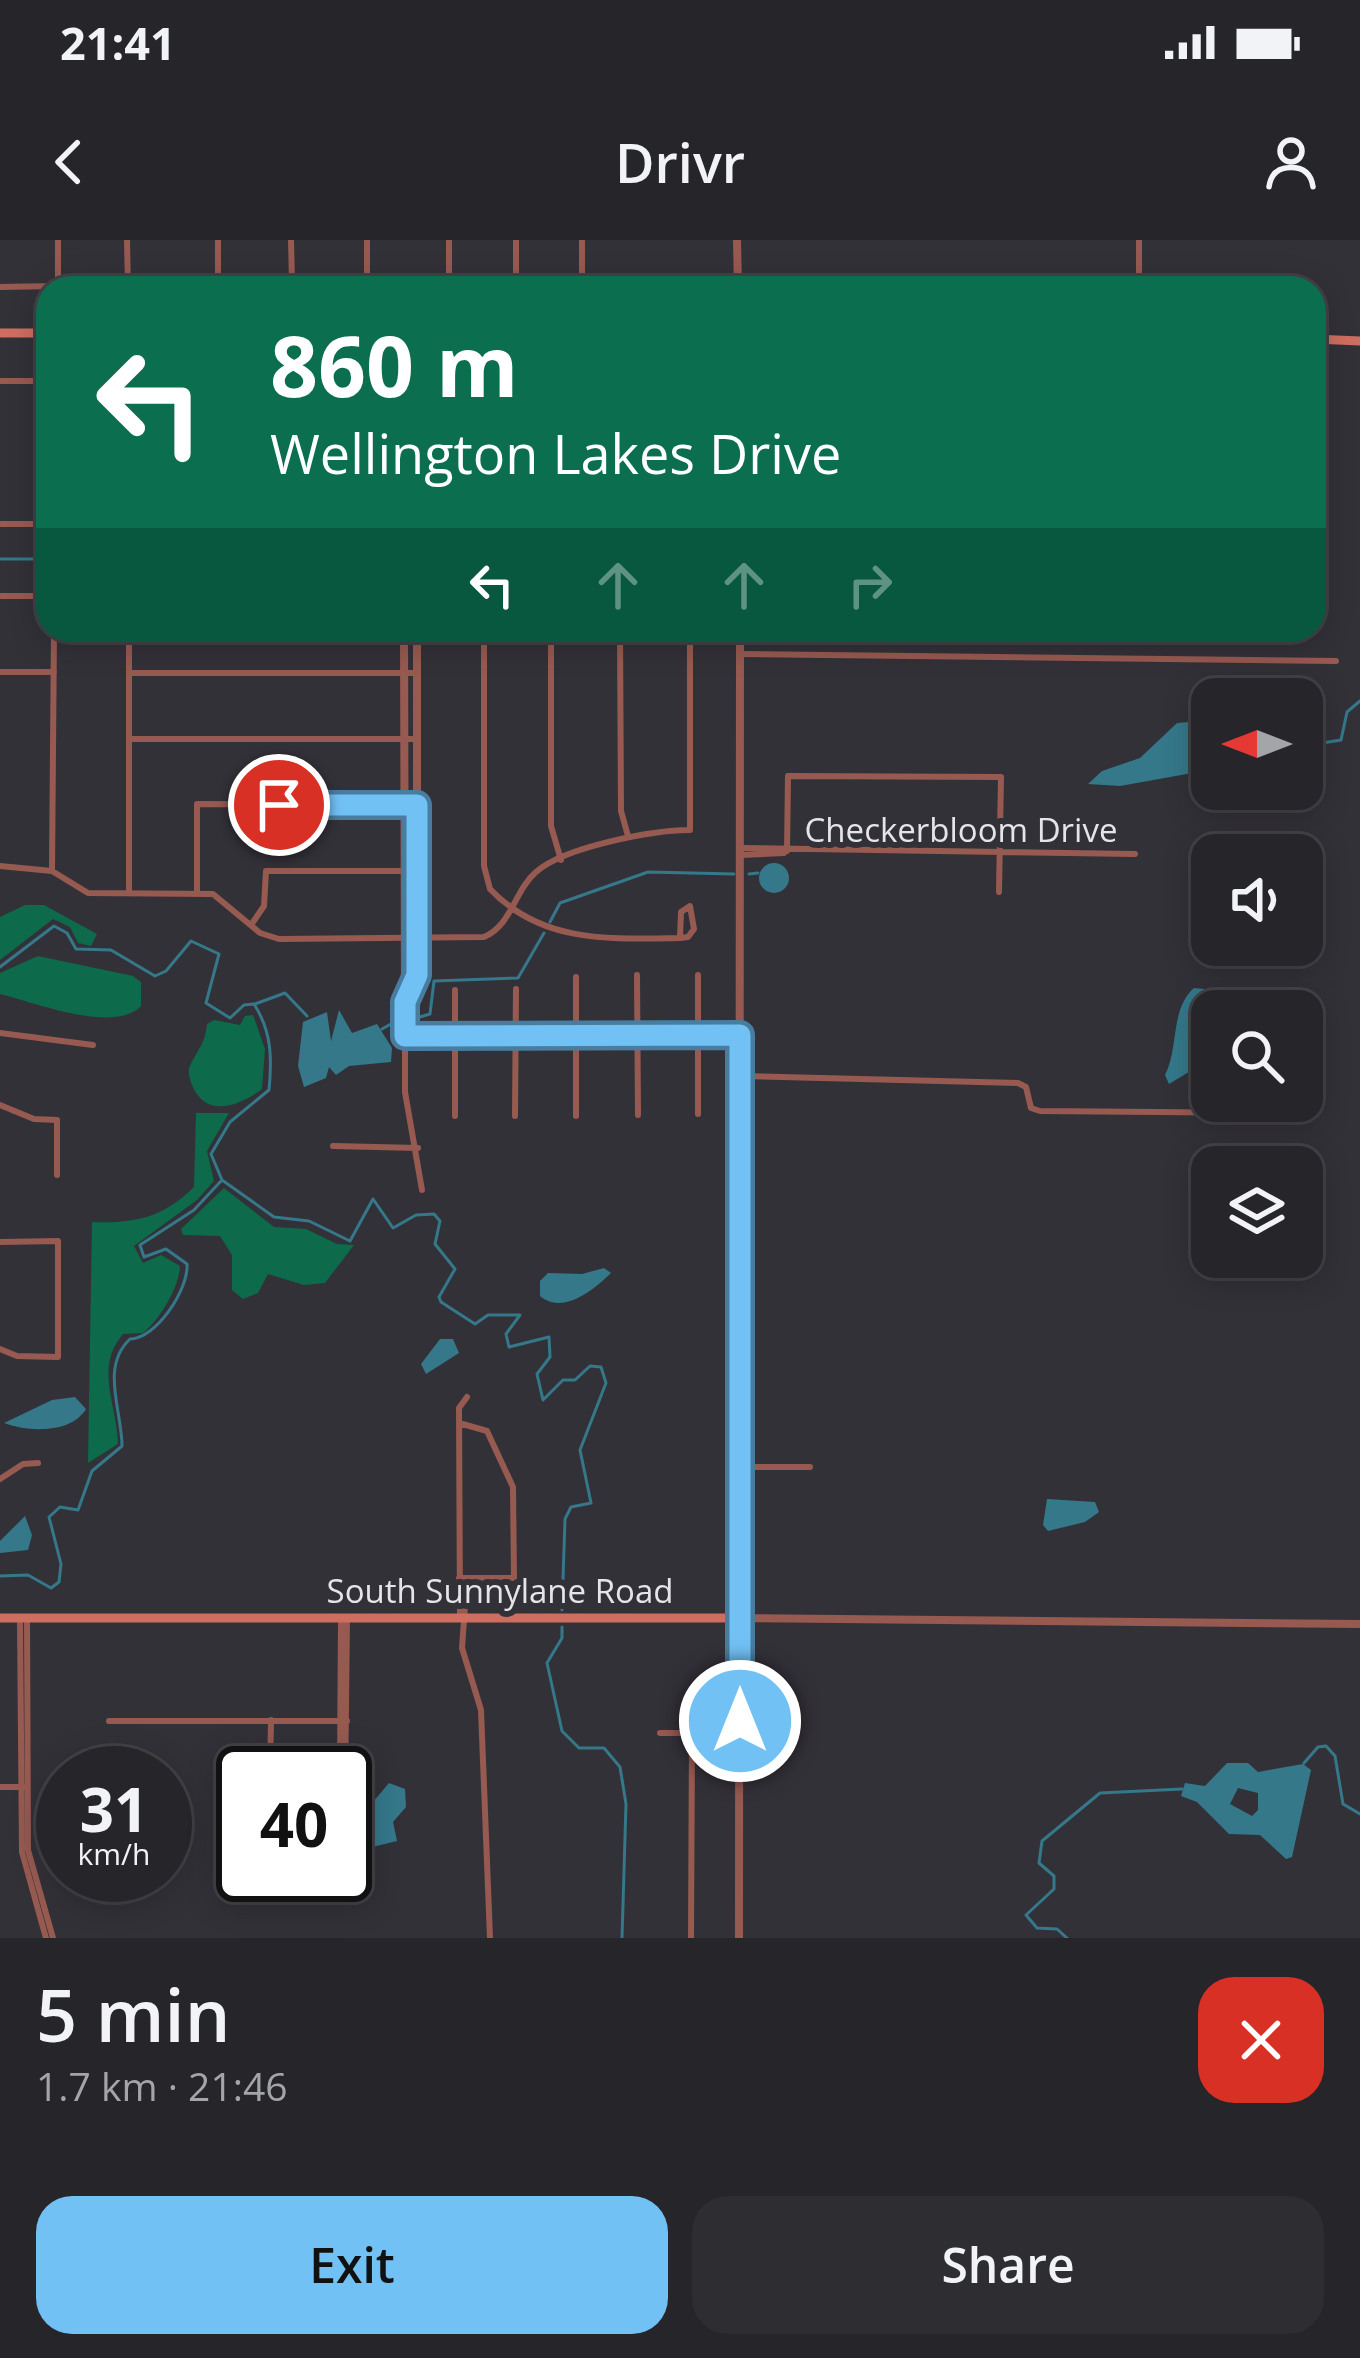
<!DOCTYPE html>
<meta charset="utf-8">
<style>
:root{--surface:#26252a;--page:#2e2d32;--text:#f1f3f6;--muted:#a4a5a8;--line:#424247;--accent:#71c1f5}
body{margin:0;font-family:"Open Sans",sans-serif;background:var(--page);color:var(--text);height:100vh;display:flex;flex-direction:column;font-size:45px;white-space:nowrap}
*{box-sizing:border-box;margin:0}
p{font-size:39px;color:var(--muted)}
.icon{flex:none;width:66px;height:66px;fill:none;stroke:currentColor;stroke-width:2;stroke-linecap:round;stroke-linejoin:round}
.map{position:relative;height:1698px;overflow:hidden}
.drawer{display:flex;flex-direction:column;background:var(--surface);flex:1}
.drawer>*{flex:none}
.top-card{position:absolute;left:36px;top:36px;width:1290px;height:366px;border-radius:36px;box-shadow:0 6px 30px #0003,0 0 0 3px var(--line);background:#0b6e4f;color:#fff;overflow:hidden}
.needle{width:78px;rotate:270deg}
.fabs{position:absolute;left:1191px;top:438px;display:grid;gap:24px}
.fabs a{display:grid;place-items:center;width:132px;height:132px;border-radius:24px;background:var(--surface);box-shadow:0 6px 30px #0003,0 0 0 3px var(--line);font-size:60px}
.speed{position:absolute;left:36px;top:1506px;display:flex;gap:24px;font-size:60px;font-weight:700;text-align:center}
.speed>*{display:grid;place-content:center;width:156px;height:156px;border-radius:50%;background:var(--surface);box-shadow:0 6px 30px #0003,0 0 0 3px var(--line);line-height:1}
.speed small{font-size:30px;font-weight:400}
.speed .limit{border:6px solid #111;border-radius:18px;background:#fff;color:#111}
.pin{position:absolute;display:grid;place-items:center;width:102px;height:102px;color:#fff;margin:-51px;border:6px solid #fff;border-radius:50%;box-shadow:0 3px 12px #0007}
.me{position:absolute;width:132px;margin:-66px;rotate:0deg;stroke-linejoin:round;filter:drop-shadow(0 0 9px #0008)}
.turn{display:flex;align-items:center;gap:42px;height:252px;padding:0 36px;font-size:54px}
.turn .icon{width:156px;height:156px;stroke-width:2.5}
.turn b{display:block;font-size:84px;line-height:102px}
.lanes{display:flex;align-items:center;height:114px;padding:0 36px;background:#0003;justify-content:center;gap:60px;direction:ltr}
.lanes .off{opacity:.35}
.round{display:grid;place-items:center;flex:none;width:126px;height:126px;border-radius:36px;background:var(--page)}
.overview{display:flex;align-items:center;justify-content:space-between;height:204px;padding:0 36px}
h1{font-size:72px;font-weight:600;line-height:90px}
.cta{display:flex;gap:24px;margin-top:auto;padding:24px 36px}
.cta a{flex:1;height:138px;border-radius:36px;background:var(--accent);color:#111;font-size:48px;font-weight:600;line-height:138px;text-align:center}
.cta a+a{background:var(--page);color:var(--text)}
.status{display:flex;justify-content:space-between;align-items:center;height:84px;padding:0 60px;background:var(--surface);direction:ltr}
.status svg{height:33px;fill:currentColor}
header{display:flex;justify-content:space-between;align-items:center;height:156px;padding:0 36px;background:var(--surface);font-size:54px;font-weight:600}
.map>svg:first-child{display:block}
</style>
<div class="status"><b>21:41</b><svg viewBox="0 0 49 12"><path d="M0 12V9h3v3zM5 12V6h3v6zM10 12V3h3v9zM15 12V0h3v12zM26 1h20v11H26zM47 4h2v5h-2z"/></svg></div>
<header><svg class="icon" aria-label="back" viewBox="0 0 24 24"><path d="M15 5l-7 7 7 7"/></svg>Drivr<svg class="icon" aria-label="person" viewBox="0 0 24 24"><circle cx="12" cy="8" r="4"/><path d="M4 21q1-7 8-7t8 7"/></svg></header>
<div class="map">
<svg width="1360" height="1698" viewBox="0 0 1360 1698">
<rect width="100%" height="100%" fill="#333138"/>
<path fill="#0d6a4a" d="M25 665H44L97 694 91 706 78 703 70 687 53 679 0 720V677Z
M38 716 133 736 141 742V766C115 794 36 763 0 754V733Z
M253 775 265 809 262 849C239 866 206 879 192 845 190 839 187 832 190 826 197 810 205 805 207 784L214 780 240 785 245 776Z
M196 873H229L207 911 214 941 197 960 134 1006 143 1023 161 1015 180 1026C179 1048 160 1079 143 1093L123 1094C94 1128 117 1164 118 1204L88 1223 92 982C135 984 164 977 194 947Z
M224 948 274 987 306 989 337 1004 354 1005 325 1043 304 1045 268 1034 258 1053 243 1059 232 1050V1015L220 996 183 995 181 989Z"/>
<path fill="#34788a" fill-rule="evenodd" d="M1302 478 1317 495 1322 518 1312 526 1302 523Z
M1212 480V535L1198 532 1120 546 1088 544 1102 531 1140 518 1177 483Z
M759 638a15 15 0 1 1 30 0a15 15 0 1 1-30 0Z
M1194 748 1254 754 1270 771H1212V818L1169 844 1165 835C1179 808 1170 769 1194 748Z
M339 770 352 793 377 784 392 808 391 822 349 826 336 835 329 827 326 838 304 847 298 826 303 782 327 772 331 801Z
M604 1028 611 1033C593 1051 562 1075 540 1056V1041L548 1033 582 1034Z
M440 1099H453L459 1113 426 1134 421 1124Z
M75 1157 86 1169C71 1194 28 1192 4 1183L52 1160Z
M1047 1259 1095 1262 1099 1272 1085 1282 1048 1291 1043 1285Z
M25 1276 32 1295 28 1310 0 1313V1301Z
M1227 1523H1248L1258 1532 1303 1524 1311 1530 1292 1617 1286 1619 1260 1595 1229 1594 1197 1562 1181 1556 1185 1543 1205 1546ZM1238 1548 1258 1553V1570L1252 1576 1230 1564Z
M389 1543 405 1549 406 1567 393 1582 397 1601 356 1611 345 1605V1595Z"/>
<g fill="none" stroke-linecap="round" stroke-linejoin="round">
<path stroke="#34788a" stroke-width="3" d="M0 319H48
M1322 503 1341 500 1347 472 1360 461
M749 634 758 633
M550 682 560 663 648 632 734 634
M0 727 54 686 67 693 76 709 111 710 155 736 166 731 191 701 219 714 206 763 230 778 244 765 254 764C272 792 272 819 269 850L230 882 211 914 222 940 274 977 309 981 350 1001 373 959 393 988 416 975 434 974 440 981 435 1004 455 1029 439 1057 441 1062 475 1084 488 1075H520L506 1094 509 1107 549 1097 550 1117 537 1134 543 1160 563 1140H575L590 1126 601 1127 606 1143 580 1210 591 1263 571 1267 565 1279 562 1370
M255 764 285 753 307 776
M413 779 430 774 434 741 518 738 544 693
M382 789 398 780
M0 1336 28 1335 51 1348 59 1342 61 1324 49 1277 60 1267 78 1270 92 1231 122 1206C122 1170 100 1127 130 1099 156 1099 189 1049 187 1024L166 1009 144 1017 140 1005 194 970 221 941
M562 1387V1398L547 1423 562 1491 579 1508H604L620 1527 626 1564 622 1698
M1304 1523 1318 1507 1326 1506 1335 1516 1343 1564 1360 1574
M1067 1698 1057 1689 1037 1688 1026 1675 1054 1649V1636L1039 1623 1042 1601 1100 1553 1182 1549"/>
<path stroke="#975a51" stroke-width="6" d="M127 0 128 48
M218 0V48
M291 0 292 42H367V0
M449 0V44
M516 0V45
M128 43H218
M582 44V0
M449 46 582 45
M0 47 58 46V0
M1139 48V0
M0 141H48
M0 284H48
M0 356H48
M129 390V653
M484 390V626L490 649C542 704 611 699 680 698L688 697 694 689 690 666 681 672 680 698
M551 390V586L561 620
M620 390 621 571 628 596
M740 414 1336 421
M0 432H54
M129 433H417
M129 499H417
M740 608 1135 614
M787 611 788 536 1001 537 999 652
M740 615 784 613
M0 626 52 631 88 653 213 654 260 693 279 699 484 697C512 685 514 651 536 632 564 607 653 590 690 590V390
M52 631 54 390
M197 653V564L417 565
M251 685 264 666 266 631H417
M637 735 638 875
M405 762V852L422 950
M0 793 93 805
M405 796 740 795
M741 836 1018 843 1026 847 1031 868 1040 871 1274 873
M0 865 34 879 57 880V935
M698 874V735
M455 876V750
M515 876 516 749
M576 876V737
M333 906 418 908
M0 1002 58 1001V1117L17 1116 0 1109
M459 1183 487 1191 513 1247 514 1338H460
M741 1227H810
M0 1239 23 1224 38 1223
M459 1338 465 1366 462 1408 481 1470 490 1698
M460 1374 459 1168 467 1157
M20 1378 22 1612 46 1698
M27 1378 28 1610 53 1698
M109 1481H347
M660 1493H741
M270 1533 271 1480
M340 1533 341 1377
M0 1547H24
M345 1551 347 1377
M691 1698 692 1493"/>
<path stroke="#975a51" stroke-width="8" d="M737 0 738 48
M404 390 405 761
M405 762 417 735V390
M740 1378 1360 1384
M739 1698 740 390"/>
<path stroke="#ce6e61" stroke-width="9" d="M0 93H48
M1314 99 1360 101
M0 1378H740"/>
</g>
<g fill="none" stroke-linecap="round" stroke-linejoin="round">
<defs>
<path id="route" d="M279 565H417V735L405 762V796L740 795V1481"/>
</defs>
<use href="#route" stroke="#497d9f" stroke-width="30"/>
<use href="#route" stroke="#71c1f5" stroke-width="21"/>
</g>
<g text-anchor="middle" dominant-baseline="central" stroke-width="12" stroke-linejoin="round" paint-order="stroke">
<g font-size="33" fill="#e5e4e8" stroke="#333138">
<text x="961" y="589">Checkerbloom Drive</text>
<text x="500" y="1350">South Sunnylane Road</text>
</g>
</g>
</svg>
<div class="fabs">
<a><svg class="needle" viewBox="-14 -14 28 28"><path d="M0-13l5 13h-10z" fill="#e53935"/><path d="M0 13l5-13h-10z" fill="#a4a5a8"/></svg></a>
<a><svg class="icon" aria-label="sound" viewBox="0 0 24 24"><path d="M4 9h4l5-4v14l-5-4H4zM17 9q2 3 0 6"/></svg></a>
<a><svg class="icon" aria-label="search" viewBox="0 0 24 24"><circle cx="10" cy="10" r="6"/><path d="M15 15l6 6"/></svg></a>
<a><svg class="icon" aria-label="layers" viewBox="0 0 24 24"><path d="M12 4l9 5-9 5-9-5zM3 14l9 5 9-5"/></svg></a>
</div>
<div class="speed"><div>31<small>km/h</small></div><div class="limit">40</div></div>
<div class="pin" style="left:279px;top:565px;background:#d93025"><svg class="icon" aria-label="arrive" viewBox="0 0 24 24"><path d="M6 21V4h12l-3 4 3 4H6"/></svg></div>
<svg class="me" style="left:740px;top:1481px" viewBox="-20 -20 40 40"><circle r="17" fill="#71c1f5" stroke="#fff" stroke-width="3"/><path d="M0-11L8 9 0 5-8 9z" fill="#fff"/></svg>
<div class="top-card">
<div class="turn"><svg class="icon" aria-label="left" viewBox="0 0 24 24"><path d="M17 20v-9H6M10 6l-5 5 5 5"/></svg><div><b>860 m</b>Wellington Lakes Drive</div></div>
<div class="lanes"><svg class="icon" aria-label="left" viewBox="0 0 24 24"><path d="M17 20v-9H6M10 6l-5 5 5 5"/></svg><svg class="icon off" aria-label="ahead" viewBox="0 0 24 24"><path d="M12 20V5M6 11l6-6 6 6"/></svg><svg class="icon off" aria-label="ahead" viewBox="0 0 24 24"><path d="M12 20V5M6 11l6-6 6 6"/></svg><svg class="icon off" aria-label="right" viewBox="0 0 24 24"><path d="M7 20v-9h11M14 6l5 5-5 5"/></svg></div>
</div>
</div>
<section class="drawer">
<div class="overview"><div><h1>5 min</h1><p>1.7 km · 21:46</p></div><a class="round" style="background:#d93025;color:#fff"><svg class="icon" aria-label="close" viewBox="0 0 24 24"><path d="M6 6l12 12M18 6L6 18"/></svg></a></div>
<div class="cta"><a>Exit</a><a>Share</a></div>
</section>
